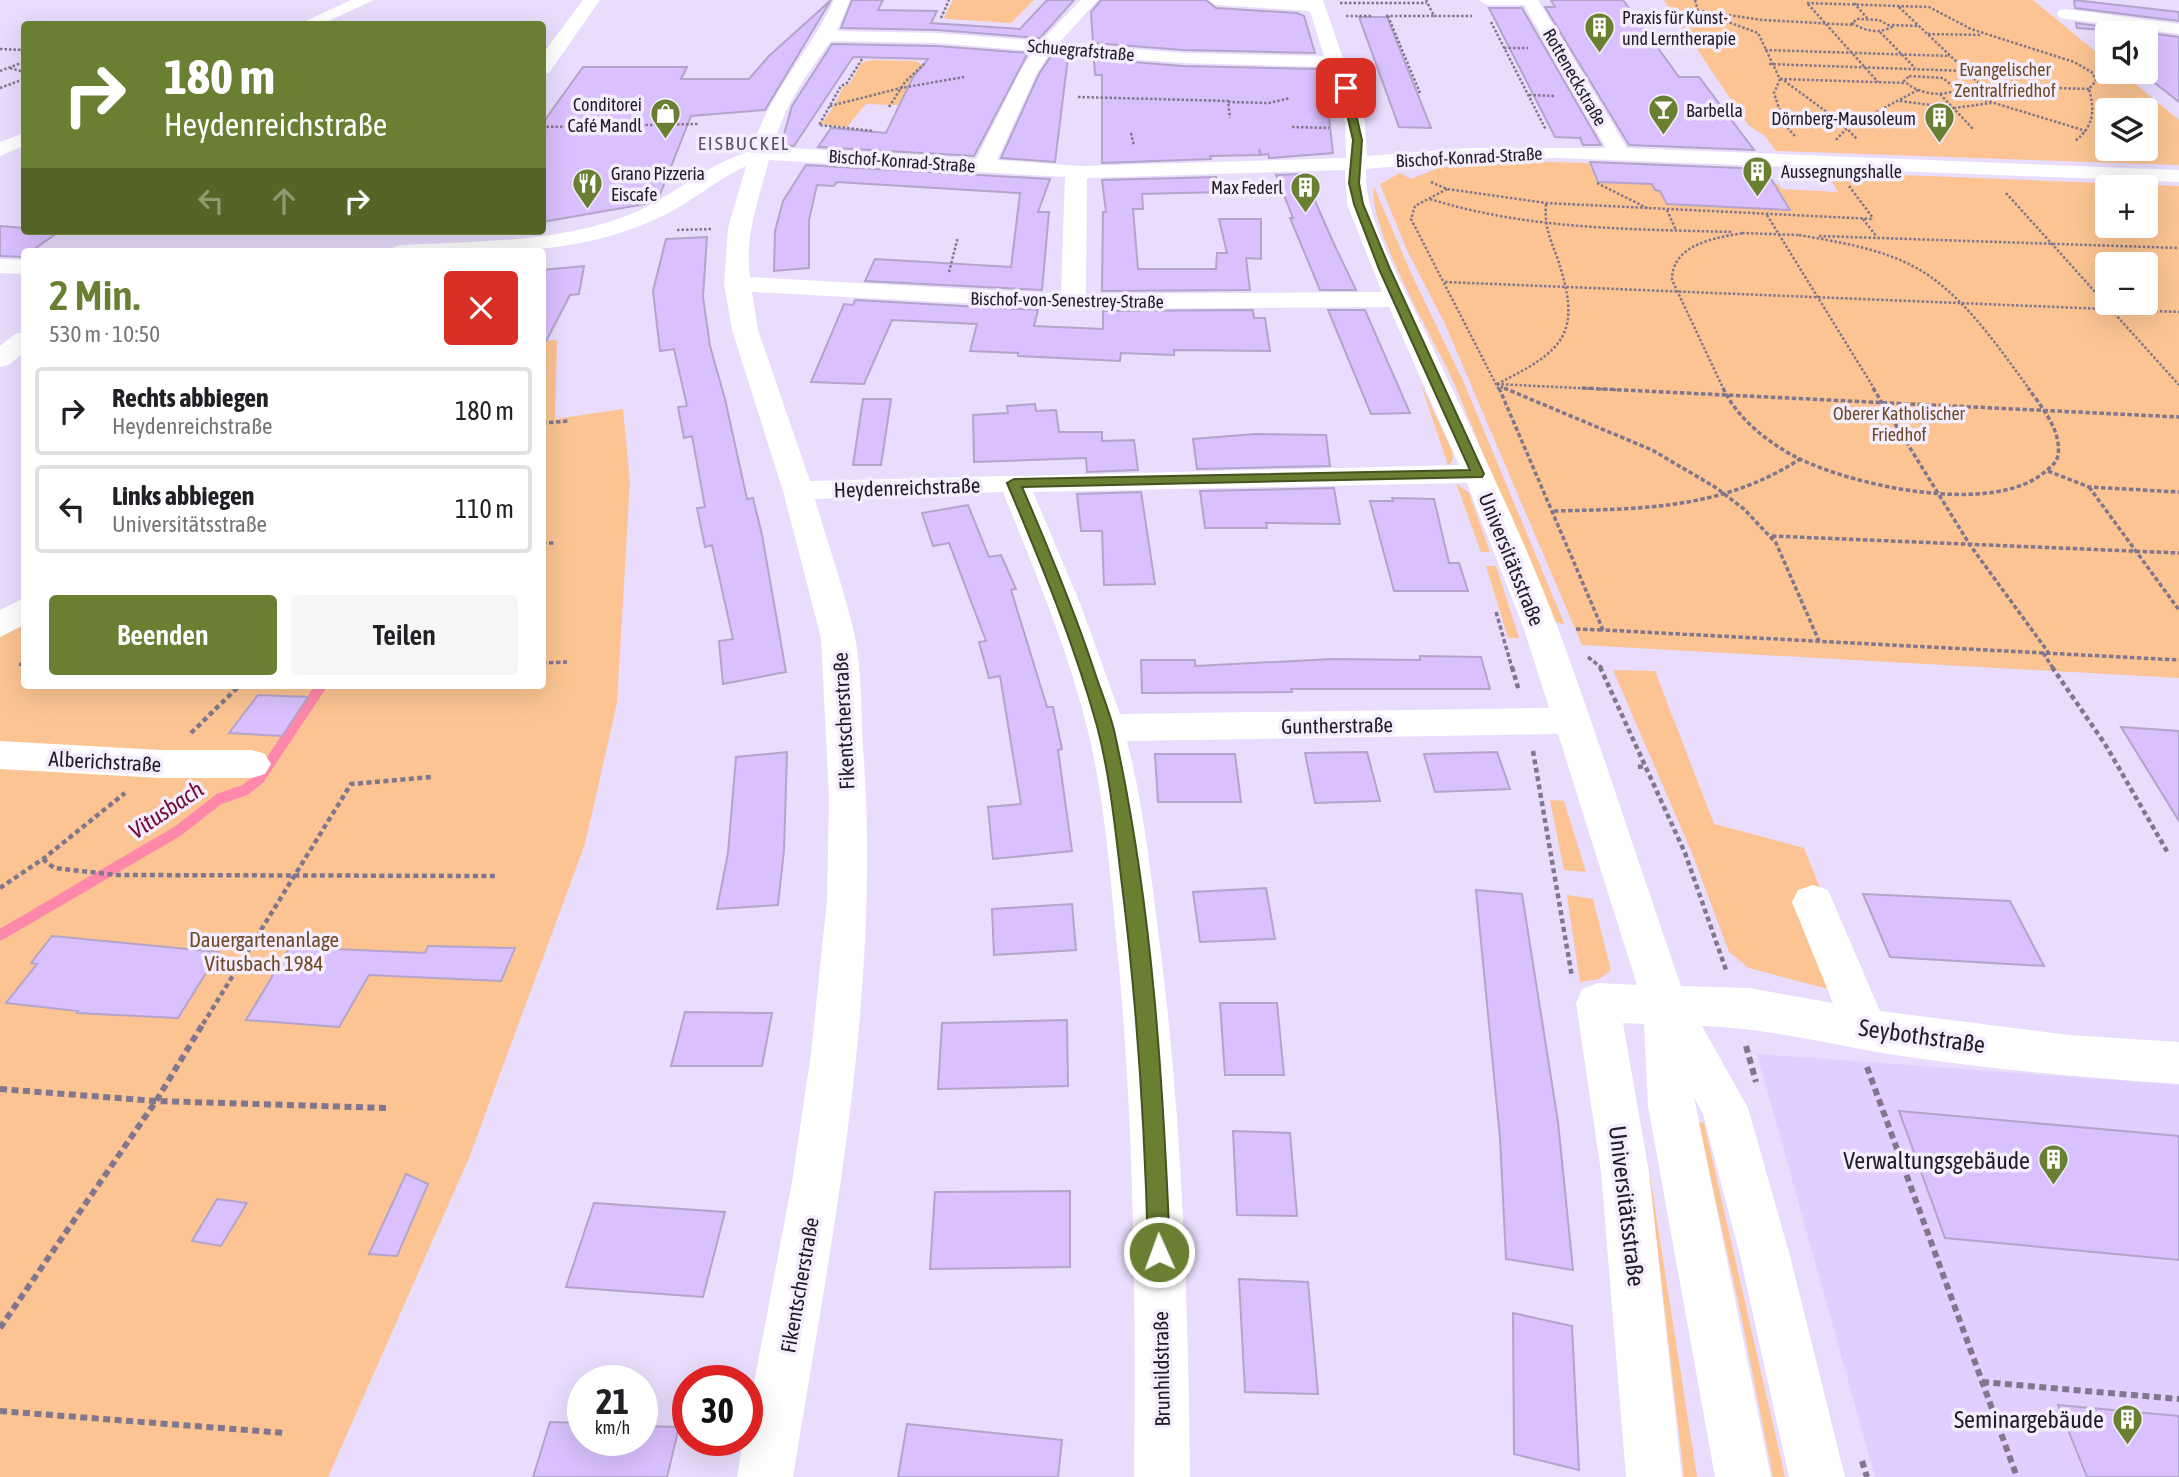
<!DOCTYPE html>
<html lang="de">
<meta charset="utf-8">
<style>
:root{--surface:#fff;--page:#f6f6f6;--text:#202124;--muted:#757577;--line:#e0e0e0;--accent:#697f31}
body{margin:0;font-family:"Asap Condensed",sans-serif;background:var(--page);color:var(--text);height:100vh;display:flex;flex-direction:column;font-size:26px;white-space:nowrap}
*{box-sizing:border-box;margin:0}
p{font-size:23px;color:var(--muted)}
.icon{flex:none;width:38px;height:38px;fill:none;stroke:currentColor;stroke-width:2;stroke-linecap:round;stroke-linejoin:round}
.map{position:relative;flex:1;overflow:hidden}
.details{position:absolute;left:21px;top:248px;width:525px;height:441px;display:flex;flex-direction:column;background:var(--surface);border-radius:7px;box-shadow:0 7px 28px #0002}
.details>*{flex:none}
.top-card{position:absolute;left:21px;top:21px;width:525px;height:214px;border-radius:7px;box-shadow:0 7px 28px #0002;background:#697f31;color:#fff;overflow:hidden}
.buttons{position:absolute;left:2095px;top:21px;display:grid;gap:14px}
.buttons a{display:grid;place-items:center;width:63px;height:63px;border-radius:7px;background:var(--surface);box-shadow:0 7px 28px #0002;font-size:35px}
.speed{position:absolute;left:567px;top:1365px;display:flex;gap:14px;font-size:35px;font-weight:700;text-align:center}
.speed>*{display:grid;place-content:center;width:91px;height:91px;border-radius:50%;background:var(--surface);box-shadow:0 7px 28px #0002;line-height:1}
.speed small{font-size:18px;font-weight:400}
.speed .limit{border:10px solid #d22;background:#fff;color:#111}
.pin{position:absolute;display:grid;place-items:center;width:60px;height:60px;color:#fff;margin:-30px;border-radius:14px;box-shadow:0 4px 10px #0006}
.me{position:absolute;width:77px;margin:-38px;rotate:358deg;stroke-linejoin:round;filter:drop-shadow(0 0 5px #0008)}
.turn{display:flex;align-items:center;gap:24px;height:147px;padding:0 28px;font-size:32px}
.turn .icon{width:91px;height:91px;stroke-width:2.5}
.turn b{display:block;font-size:49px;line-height:60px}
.lanes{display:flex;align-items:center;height:66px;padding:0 28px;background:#0003;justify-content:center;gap:35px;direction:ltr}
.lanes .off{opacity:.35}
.round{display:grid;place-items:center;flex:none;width:74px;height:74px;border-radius:7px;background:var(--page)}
.summary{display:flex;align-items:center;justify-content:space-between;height:119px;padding:0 28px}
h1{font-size:42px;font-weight:600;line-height:52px;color:var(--accent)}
.button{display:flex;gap:14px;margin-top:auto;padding:14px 28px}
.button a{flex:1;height:80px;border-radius:7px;background:var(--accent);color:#fff;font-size:28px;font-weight:600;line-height:80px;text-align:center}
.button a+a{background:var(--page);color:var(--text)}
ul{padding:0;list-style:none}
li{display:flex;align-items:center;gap:21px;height:88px;margin:0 14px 10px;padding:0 14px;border:4px solid var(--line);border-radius:7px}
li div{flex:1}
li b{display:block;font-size:26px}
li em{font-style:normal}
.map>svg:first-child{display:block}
</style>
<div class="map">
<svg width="2179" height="1477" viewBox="0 0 2179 1477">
<rect width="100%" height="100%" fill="#e9dcfd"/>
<path fill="#e3cfff" d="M1757 1054 2179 1085V1477H1875Z"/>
<path fill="#fbc492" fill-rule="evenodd" d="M953 0H1034L1011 23 947 19 944 17Z
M1664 0H2033L2107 61V72H2121L2179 120V165L1776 151 1765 136 1748 125ZM2107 110H2146V149H2107Z
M872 60 916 61 923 66V106L866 104 847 127 820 124C833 111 836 100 844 86L850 84 861 63Z
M1514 161 1693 166 1720 181 1778 184 1782 189 1838 192 1826 172 2179 186V678L1582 645 1445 324 1406 248 1380 184 1400 173 1411 179 1441 167ZM2107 187H2146V226H2107ZM2107 264H2146V303H2107Z
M1374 187 1411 273 1464 383 1565 625 1551 620C1518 541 1487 462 1454 383 1435 341 1367 227 1374 187Z
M557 340 555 419 623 409 630 481 617 703 585 844 469 1158 328 1477H0V637L24 620V686H542V341Z
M1420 382 1453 453 1452 462 1448 465Z
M1456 483 1469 493 1490 552H1481Z
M1486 566H1496L1519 638H1508Z
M1613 670 1655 671 1714 824 1804 848 1865 999 1749 968 1729 952 1692 853Z
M1550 800 1564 801 1586 872 1564 870Z
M1567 895 1593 899 1611 970 1599 979 1580 982Z
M1698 1122 1704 1123 1785 1477H1773L1740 1310Z
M1647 1157 1697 1477H1684Z"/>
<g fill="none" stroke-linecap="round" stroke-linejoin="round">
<path stroke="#fe88a9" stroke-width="11" d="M0 935 178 831 219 799 245 790 259 779 321 686"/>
</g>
<path fill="#dac0fe" stroke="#b4a4cb" stroke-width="2" d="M831 0 765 110 691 116 659 197 645 204 542 222V124L583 67H687L681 79H749L769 56Z
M852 0H883L878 10 937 11 931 23 1020 29 1047 0H1074L1040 38 937 30 841 28Z
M1101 0H1206L1216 8 1297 13 1304 16 1315 53 1183 50 1093 43 1091 12Z
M1551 0H1623L1679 77H1699L1754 150 1629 145 1545 7H1555Z
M2074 0 2179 12V21L2075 8Z
M1489 8H1522L1601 145H1583L1580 138 1555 137Z
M1359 17H1387L1431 128 1399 127Z
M2076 23 2179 37V102L2146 76V33L2077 28Z
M832 44 937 46 1028 53 974 156 818 147 831 128 886 133 913 77 928 59 853 57 794 146 781 145 792 106Z
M1051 56 1068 57 1055 162 1001 158 1039 74Z
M1094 59 1183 66 1320 69 1326 91 1333 153 1269 158 1268 154 1262 155 1259 149 1260 155 1210 156 1211 159 1102 163V75H1095Z
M1590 162 1765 169 1790 210 1667 204 1660 191 1655 190 1652 184 1598 182Z
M806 165 1050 179 1038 212H1049L1042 290 865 281 875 259 1011 267 1020 193 837 182 834 186 817 185 809 220V268L774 271 775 231 783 201Z
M1303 174 1334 244 1356 290H1320L1290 218H1293L1276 175Z
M1216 177 1220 192 1142 194 1143 209H1133L1138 269H1216L1217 253H1227L1219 219H1261V259L1246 258 1250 290 1102 291 1103 212H1106L1102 180Z
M0 226 24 228V231H60L30 252H24L23 257 0 256Z
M707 237 703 297 710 346 725 399 747 499 753 498 762 535 786 672 723 684 719 641 733 639 712 545 705 547 697 508 705 507 692 436 684 438 678 407 687 406 674 349 660 351 653 291 666 239Z
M584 266 579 294 570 295 542 349V270Z
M855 300 1038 310 1034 326 1103 329V311L1253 310 1254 318H1265L1270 351 1174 350V355L1121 353 1120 361 1018 356V353L970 351 977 324 892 320 864 384 811 382 844 304 853 305Z
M1328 310H1365L1410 413 1371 414Z
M863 399H891L881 465H853Z
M1035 404 1036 411 1056 410 1059 432H1102V441L1134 440 1138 470 1087 472 1086 458 974 462 973 415 1008 413 1007 406Z
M1255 434 1326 435 1330 466 1197 469 1193 439Z
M1334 488 1340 524 1266 523 1267 528H1205L1200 491Z
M1141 492 1155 584 1104 585 1102 531H1081L1077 494Z
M1392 498 1434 499 1449 563H1459L1468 591H1394L1370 501H1393Z
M968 505 989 557 1001 555 1016 589 1011 590 1047 707H1053L1062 749 1058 750 1072 851 993 859 988 807 1021 804 1000 676 989 678 979 642 986 641 949 543 933 546 922 513Z
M1420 656 1481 657 1490 689H1291L1292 692 1142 693 1141 660H1195V666L1333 659 1420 660Z
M258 695 308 697 282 736 229 733Z
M2121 727 2179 731V821Z
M787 752 784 850 778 905 717 909 728 853 736 757Z
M1367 752 1380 801 1315 803 1305 753Z
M1497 752 1510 789 1435 792 1424 754Z
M1155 754H1235L1241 802H1158Z
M1266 888 1275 939 1200 942 1193 892Z
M1476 890 1522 894 1558 1122 1573 1270 1506 1259 1500 1138Z
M1863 894 2010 901 2044 966 1890 957Z
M1072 904 1076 950 994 955 992 909Z
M52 936 219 952 178 1018 77 1013 78 1011 6 1003 37 964 31 963Z
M428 946 515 948 501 981 369 975 339 1027 246 1020 290 947 425 953Z
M1220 1003H1277L1284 1075H1225Z
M685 1012 772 1013 762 1066H671Z
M1067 1020 1068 1086 938 1089 942 1023Z
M1899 1111 2179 1136V1260L1945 1238Z
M1233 1131 1290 1133 1297 1216 1237 1215Z
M406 1174 428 1184 397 1256 369 1254Z
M1070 1191V1267L930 1269 935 1192Z
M217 1199 247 1203 221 1246 192 1241Z
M594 1203 725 1212 703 1297 566 1287Z
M1239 1279 1308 1282 1318 1394 1245 1392Z
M1513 1313 1572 1326 1579 1470 1514 1454Z
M2058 1405 2179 1416V1477H2087Z
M550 1422 583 1423V1440H642V1426L679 1427 667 1477H533Z
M907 1424 1062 1440 1058 1477H898Z"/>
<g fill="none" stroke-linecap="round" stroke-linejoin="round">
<path stroke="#80778e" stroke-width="2.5" stroke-dasharray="2.5 2" stroke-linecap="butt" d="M1426 0 1434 16H1472
M1695 0 1698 11 1758 33 1779 77 1839 121 1857 139
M1340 3H1427
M1807 3 1929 7 1971 29 2074 62 2093 73 2096 81 2089 89C2095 111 2094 126 2075 141
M1854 3 1867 18
M1808 4 1878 82
M1899 7 1981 85
M1702 11 1762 20 1854 25
M1346 16H1373
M1386 16H1434
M1388 16 1420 93
M941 18 949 0
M1857 19 1879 20 1892 27C1878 34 1865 31 1852 23Z
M1491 22 1546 130
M1892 25 1918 26
M1880 32 1915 68
M1928 34 1982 35
M1504 48H1528
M0 49 24 50
M1765 50 1950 56
M862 59 847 83 841 86 819 125 874 131
M1769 64 1965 71
M10 68 24 72
M0 71 24 62
M1909 76 1943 78 1957 90C1939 97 1919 94 1904 81Z
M1780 79 1905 83
M1780 79 1774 93 1784 124
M1956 85 2089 89
M0 88 24 79
M1955 91 2086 131
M1940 94 1973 129
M1529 95 1556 96
M1078 97 1228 101 1230 118
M1900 101 1954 108 1991 103
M1228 102 1269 103 1290 98
M830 106 901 88 964 77
M889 107 905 82 924 64
M542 127 698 124
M1292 127 1329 128
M1131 133 1134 146
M1795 136 1784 124 1803 119 1843 126
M1836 140 1848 127 1918 90
M1431 182 1447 189 1546 203 1874 219
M1597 183 1649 209
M1849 186 1873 218
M1447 189 1415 206 1411 219 1499 390
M2006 193 2179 385
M1430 199C1529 230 1631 229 1733 232
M1667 210 1676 230
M1767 215 1875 390
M1863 219 1877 237
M677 230 711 229
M1742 233 1799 235
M1799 235C1845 243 1897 251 1935 280 1973 309 2002 352 2030 390
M1819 236 2179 248
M949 272 958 237
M1445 282 2179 312
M1497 384 1618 390
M1497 384 1507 390
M1497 384C1565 350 1583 334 1557 257 1550 239 1544 224 1546 204
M1724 390 1672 280C1672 244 1715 238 1743 233"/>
<path stroke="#80778e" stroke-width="3.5" stroke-dasharray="4.5 2.5" stroke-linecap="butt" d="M1499 388 1603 630 2179 660
M1504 388 1652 450 1715 487 1744 509 1776 543 1819 641
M1582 388 2179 417
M1723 388C1737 418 1767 442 1796 457 1852 486 1994 517 2046 471 2052 466 2057 462 2058 455 2062 431 2041 406 2028 388
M1873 388 1970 545 2048 652
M542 423 569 421
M2048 471 2089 487 2179 492
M2089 487 2179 610
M1554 511C1643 509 1723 509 1800 459
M1772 536 2179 553
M542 543H556
M1496 612 1512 668
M1576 629 1602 630
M2043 653 2053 668
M1588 657 1602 668
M542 663 567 662
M19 664 24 665"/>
<path stroke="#80778e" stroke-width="4.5" stroke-dasharray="5 3.5" stroke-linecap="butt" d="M1512 667 1519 691
M1600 667 1685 853 1726 970
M2052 667 2105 744 2168 853
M191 733 239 686
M1533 751 1572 977
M1638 767 1646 766
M43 859 54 868 117 875 498 876
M0 888 43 859 125 793
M203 1024 351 784 432 777"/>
<path stroke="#80778e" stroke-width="6" stroke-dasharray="7 4.5" stroke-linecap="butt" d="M1746 1046 1756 1082
M1867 1067 2017 1477
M0 1089 156 1101 388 1108
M0 1328 156 1101 204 1022
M1982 1382 2179 1399
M0 1411 285 1433
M1862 1461 1867 1477"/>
<path fill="#fff" fill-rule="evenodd" d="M351 0H374L322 24H299Z
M583 0H600L549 73 542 74V55Z
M834 0H850L837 31 937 33 1041 41 1081 0H1098L1059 43 1183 53 1324 56 1310 11 1216 5 1208 0H1323L1365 123 1367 156 1468 148H1606L1524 5H1487L1479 0H1538L1627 148 2179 170V182L1558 158 1468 160 1366 169C1362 215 1407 293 1427 336 1473 433 1521 530 1559 631 1602 748 1640 868 1681 986L1749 988 1833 1003 1792 902 1798 890 1813 885 1828 890 1880 1011 2069 1035 2179 1042V1084C2088 1078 1998 1070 1908 1057 1839 1047 1772 1028 1702 1026L1748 1108 1790 1256 1845 1477H1789L1740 1256 1703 1114 1694 1097 1771 1477H1715L1648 1106 1644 1024 1623 1023 1649 1172 1682 1477H1626L1601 1172 1576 1003 1582 989 1598 983 1637 985 1558 734 1127 741C1143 803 1150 867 1158 930 1182 1112 1188 1294 1190 1477H1134C1136 1293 1134 1109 1115 926 1109 860 1103 791 1087 727 1067 647 1034 569 1003 492L815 499C828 545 845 591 855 637 862 672 861 711 863 747 882 992 832 1236 793 1477H737L743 1440H747V1420L792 1182 811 1053 827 900 829 798 821 638 783 491 732 330 724 284 728 228 746 166C714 181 687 206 654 220 570 258 479 252 390 252L394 247 402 245C480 241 565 243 638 211 677 193 709 163 751 151 769 92 808 55 834 0ZM831 41 937 43 1033 51 1019 73 976 159 773 147C784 106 806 75 831 41ZM1050 53 1183 63 1328 67 1345 123 1346 158 1081 166 997 160 1037 73ZM769 160 1065 177 1061 294 750 277C744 237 759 198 769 160ZM1345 170 1347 204 1382 292 1086 294 1087 178ZM752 292 1073 309 1389 307 1459 465 810 481 758 330ZM1467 483 1524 629 1549 708 1120 714 1080 603 1033 492Z
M2066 9 2179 24V34L2060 18 2057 14 2060 10Z
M24 133V146L0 156V142Z
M0 259 24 260V274L0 273Z
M24 332V352L9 365 0 367V346L15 334Z
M24 598V625L0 637V610Z
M0 741 160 750H252L265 754 271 764 265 774 252 778H160L0 769Z"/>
</g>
<path fill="#697f31" stroke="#445320" stroke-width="2" d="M1346 85 1350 88 1362 140 1359 183 1363 204 1390 269 1484 474 1482 477 1022 487C1048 547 1073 607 1094 670 1100 689 1109 710 1114 730 1152 901 1163 1077 1170 1252L1167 1259 1159 1263 1151 1259 1148 1252C1145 1126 1137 1002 1121 877 1115 828 1110 775 1097 726 1074 643 1041 563 1007 483L1014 479 1470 470 1379 269 1354 204 1349 183 1353 140 1341 88Z"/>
<defs>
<symbol id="building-pin" viewBox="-11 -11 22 30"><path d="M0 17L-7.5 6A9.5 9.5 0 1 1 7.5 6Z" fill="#697f31" stroke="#f3edfd"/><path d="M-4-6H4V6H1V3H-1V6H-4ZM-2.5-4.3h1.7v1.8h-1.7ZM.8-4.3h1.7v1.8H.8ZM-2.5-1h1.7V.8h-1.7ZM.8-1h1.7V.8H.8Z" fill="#fff"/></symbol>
<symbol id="bar-pin" viewBox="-11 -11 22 30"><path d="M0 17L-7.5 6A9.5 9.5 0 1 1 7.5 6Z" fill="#697f31" stroke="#f3edfd"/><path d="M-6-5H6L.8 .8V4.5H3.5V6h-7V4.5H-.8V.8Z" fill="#fff"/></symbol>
<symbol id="shop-pin" viewBox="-11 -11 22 30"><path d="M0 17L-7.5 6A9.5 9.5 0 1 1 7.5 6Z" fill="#697f31" stroke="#f3edfd"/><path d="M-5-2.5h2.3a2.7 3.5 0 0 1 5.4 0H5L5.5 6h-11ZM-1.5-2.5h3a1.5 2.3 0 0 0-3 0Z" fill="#fff"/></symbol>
<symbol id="restaurant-pin" viewBox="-11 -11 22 30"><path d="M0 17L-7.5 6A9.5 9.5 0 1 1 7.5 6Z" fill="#697f31" stroke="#f3edfd"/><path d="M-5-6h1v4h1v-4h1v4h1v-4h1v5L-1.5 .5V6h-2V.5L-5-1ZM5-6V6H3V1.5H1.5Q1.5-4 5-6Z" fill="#fff"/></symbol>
</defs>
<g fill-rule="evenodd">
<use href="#building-pin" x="1582" y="10" width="35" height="47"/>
<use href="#bar-pin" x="1646" y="92" width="35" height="47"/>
<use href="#shop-pin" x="648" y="96" width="35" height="47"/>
<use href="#building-pin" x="1922" y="100" width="35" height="47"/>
<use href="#building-pin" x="1740" y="154" width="35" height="47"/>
<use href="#restaurant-pin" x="570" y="166" width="35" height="47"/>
<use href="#building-pin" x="1288" y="170" width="35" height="47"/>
<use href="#building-pin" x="2036" y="1142" width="35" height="47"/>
<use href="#building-pin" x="2110" y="1402" width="35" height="47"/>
</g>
<g text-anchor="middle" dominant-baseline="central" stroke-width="7" stroke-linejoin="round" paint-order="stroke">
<g font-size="18" fill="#211b29" stroke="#f3edfd" text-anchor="start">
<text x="1622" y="17">Praxis für Kunst-<tspan x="1622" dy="21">und Lerntherapie</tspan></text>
<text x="642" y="104" text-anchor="end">Conditorei<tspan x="642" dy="21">Café Mandl</tspan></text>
<text x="1686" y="110">Barbella</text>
<text x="1916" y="118" text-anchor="end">Dörnberg-Mausoleum</text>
<text x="1781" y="171">Aussegnungshalle</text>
<text x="611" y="173">Grano Pizzeria<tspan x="611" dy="21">Eiscafe</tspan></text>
<text x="1283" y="187" text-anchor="end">Max Federl</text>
</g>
<g font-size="18" fill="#211b29" stroke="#f3edfd">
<text transform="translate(1081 50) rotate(5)">Schuegrafstraße</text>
<text transform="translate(1575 77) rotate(60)">Rotteneckstraße</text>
<text transform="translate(1469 157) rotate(-3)">Bischof-Konrad-Straße</text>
<text transform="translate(902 161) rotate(4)">Bischof-Konrad-Straße</text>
<text transform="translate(1067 300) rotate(1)">Bischof-von-Senestrey-Straße</text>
</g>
<g font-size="18" fill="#6e4a26" stroke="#f3edfd">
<text x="2005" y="69">Evangelischer<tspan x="2005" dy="21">Zentralfriedhof</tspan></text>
<text x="1899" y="413">Oberer Katholischer<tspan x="1899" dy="21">Friedhof</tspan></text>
</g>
<g font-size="19" letter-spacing="2" fill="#5c4e70" stroke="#f3edfd">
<text x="744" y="143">EISBUCKEL</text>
</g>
<g font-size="21" fill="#211b29" stroke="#f3edfd">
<text transform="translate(907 487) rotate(-2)">Heydenreichstraße</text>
<text transform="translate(1512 559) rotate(68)">Universitätsstraße</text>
<text transform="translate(843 721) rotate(-93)">Fikentscherstraße</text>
<text transform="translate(1337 725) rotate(-1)">Guntherstraße</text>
<text transform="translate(105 761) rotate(3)">Alberichstraße</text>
<text transform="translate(799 1285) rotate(-80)">Fikentscherstraße</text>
<text transform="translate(1161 1369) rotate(-91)">Brunhildstraße</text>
</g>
<g font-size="21" fill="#6e4a26" stroke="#f3edfd">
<text x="264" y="939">Dauergartenanlage<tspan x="264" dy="24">Vitusbach 1984</tspan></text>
</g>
<g font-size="23" font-style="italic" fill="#750737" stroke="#f3edfd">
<text transform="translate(166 810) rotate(-34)">Vitusbach</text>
</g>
<g font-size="24" fill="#211b29" stroke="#f3edfd">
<text transform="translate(1922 1036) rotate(8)">Seybothstraße</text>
<text transform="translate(1627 1206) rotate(83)">Universitätsstraße</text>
</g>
<g font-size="24" fill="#211b29" stroke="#f3edfd" text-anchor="end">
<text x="2030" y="1160">Verwaltungsgebäude</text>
<text x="2104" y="1419">Seminargebäude</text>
</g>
</g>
</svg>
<div class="buttons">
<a><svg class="icon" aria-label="sound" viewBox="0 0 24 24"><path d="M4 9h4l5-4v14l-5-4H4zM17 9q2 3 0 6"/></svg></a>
<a><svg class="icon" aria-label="layers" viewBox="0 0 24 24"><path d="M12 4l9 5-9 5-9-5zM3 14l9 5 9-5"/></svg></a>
<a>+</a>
<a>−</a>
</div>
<div class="speed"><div>21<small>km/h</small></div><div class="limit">30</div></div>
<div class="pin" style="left:1346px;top:88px;background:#d93025"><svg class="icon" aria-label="arrive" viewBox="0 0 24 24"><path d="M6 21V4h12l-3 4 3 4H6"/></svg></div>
<svg class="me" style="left:1159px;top:1252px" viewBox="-20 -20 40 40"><circle r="17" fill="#697f31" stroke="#fff" stroke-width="3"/><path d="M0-11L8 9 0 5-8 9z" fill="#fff"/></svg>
<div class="top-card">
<div class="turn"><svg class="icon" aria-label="right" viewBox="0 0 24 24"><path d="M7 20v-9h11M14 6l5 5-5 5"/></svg><div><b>180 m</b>Heydenreichstraße</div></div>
<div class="lanes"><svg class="icon off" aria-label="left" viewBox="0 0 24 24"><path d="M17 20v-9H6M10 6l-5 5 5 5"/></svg><svg class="icon off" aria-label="ahead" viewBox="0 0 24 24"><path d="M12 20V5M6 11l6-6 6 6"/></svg><svg class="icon" aria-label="right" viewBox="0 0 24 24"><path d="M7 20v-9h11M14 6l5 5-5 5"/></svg></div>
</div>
<section class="details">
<div class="summary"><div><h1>2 Min.</h1><p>530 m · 10:50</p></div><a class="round" style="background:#d93025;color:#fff"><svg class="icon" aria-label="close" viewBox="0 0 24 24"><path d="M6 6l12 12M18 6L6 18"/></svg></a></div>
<ul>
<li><svg class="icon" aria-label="right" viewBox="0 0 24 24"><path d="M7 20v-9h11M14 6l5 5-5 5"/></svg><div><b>Rechts abbiegen</b><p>Heydenreichstraße</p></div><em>180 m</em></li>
<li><svg class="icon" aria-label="left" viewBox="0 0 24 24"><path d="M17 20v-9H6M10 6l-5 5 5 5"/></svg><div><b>Links abbiegen</b><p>Universitätsstraße</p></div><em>110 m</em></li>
</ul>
<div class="button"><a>Beenden</a><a>Teilen</a></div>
</section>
</div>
